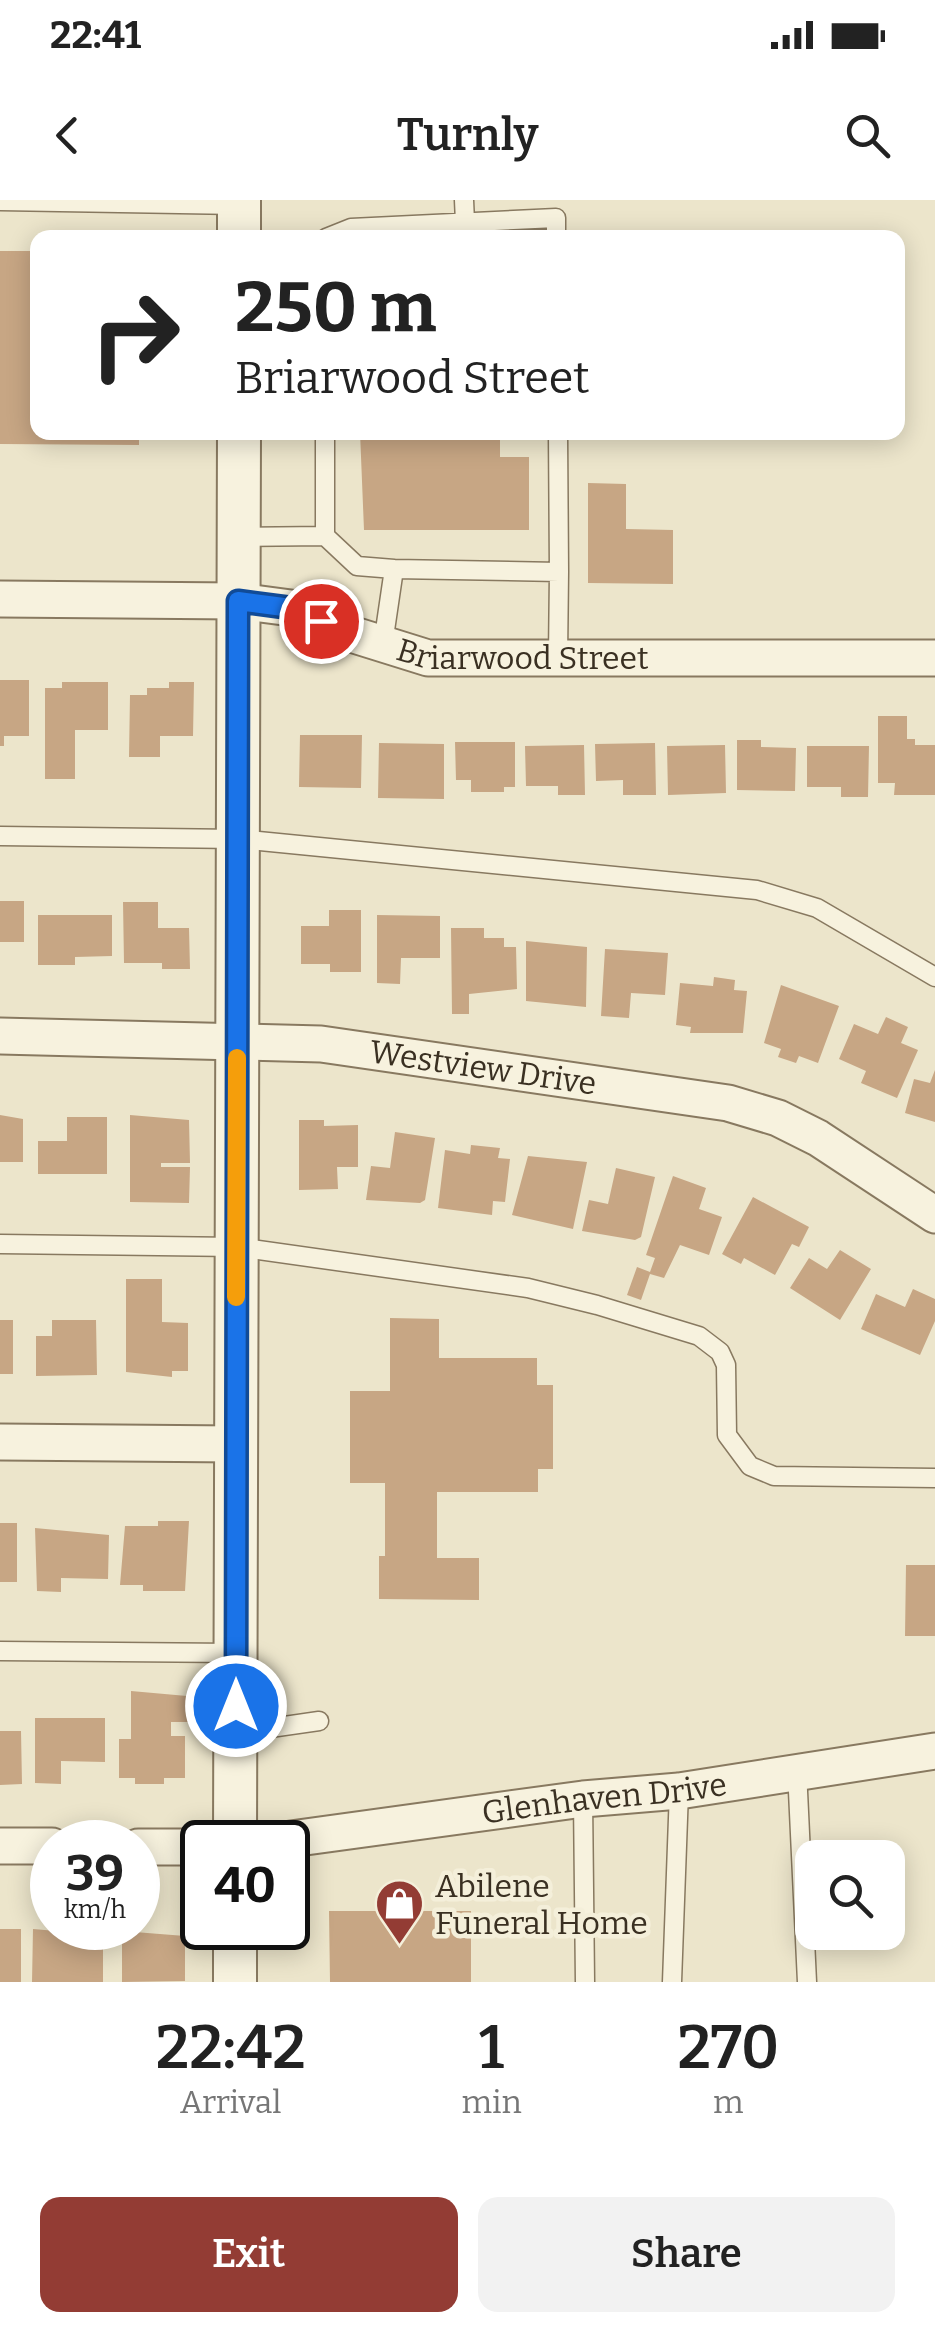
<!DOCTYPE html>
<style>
:root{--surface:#fff;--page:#f2f2f2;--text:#222;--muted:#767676;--accent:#933c34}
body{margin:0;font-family:Bitter,serif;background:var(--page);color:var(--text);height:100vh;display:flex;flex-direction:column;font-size:38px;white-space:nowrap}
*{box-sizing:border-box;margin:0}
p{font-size:32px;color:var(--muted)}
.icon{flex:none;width:55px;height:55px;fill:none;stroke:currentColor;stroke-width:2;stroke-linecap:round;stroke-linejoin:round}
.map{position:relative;height:1782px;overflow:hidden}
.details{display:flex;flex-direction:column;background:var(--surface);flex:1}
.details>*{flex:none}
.hud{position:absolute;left:30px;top:30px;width:875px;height:210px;border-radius:20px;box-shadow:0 5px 25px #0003;background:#fff;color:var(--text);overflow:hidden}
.buttons{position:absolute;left:795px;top:1640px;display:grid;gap:20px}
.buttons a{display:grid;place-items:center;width:110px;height:110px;border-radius:20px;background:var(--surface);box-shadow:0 5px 25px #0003;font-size:50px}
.speed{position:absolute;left:30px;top:1620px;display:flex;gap:20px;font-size:50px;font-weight:700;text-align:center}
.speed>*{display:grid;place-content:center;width:130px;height:130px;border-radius:50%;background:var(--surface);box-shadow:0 5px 25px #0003;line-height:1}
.speed small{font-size:25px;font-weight:400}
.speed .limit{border:5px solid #111;border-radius:15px;background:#fff;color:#111}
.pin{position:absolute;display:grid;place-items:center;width:85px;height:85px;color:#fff;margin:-42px;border:5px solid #fff;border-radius:50%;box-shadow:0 2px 10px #0007}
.me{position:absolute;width:110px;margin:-55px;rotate:0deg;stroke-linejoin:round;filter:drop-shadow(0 0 8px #0008)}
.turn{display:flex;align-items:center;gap:35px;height:210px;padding:0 40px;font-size:45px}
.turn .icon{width:130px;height:130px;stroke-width:2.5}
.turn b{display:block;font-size:70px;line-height:85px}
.eta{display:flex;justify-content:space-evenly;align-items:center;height:170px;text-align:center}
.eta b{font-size:60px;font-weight:600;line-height:70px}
.cta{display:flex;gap:20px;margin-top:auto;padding:20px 40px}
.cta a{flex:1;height:115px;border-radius:20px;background:var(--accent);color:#fff;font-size:40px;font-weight:600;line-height:115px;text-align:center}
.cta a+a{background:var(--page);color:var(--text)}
.status{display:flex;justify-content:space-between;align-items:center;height:70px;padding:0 50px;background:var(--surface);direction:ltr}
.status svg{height:28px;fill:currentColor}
header{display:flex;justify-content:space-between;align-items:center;height:130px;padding:0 40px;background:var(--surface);font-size:45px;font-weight:600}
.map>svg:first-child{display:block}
</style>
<div class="status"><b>22:41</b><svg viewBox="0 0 49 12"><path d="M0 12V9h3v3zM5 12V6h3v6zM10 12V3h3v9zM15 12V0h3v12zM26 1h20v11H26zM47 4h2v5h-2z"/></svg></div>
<header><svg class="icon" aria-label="back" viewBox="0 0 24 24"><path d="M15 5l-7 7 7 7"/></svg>Turnly<svg class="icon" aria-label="search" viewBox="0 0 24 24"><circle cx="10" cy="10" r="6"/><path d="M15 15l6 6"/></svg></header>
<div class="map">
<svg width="935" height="1782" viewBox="0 0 935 1782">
<rect width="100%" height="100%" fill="#ece5cb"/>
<path fill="#c7a684" d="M0 51H38V232H139V245L0 244Z
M360 232H500V257H529V330H364Z
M588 283 626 284V329L673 330V384L588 383Z
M0 480H29V536H4V546H0Z
M62 482H108V530H75V579H45V488H62Z
M169 482H194L193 536H160V557H129L130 495H147V488H169Z
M878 516H907V539H915V545H935V595H894L895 583H878Z
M300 535H362L361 588 299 587Z
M737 540H761V547L796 548 795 591 737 590Z
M455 542H515V587H504V592H471V580H456Z
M379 543 444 544V599L378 598Z
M655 543 656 595H623V580L596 581 595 544Z
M584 545 585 595H558V586H526L525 546Z
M725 545 726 593 668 595 667 546Z
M807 546H869L868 597H841V587H807Z
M0 701H24V742H0Z
M123 702H158V728H189L190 769H162V763H124Z
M329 710H361V772H330V764H301V726H329Z
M38 715H112V756L75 757V765H38Z
M377 715 440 716V758H401L400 784 377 783Z
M451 728H484V738H504V747H516L517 789 469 794V814H452Z
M526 741 587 747 586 807 526 801Z
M605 749 668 753 665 795 631 793 629 818 601 816Z
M714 777 735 780 734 790 747 791 743 833H690L691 827 676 825 680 783 713 786Z
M781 785 839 806 818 863 799 856 796 863 778 857 781 849 764 843Z
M886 817 908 827 901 843 918 850 897 898 861 883 866 871 839 859 854 824 878 834Z
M935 870V922L905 913 914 879 930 883Z
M0 915 23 919V962H0Z
M130 915 189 920 190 963H161V967H190L189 1003 130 1002Z
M67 917H107V974H38V941H67Z
M299 920H324V926L358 925V967H337L338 989 299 990Z
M395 932 435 938 425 1000 420 1003 366 1000 371 966 390 968Z
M471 945 500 948 498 958 510 959 505 1002 493 1001 492 1015 438 1008 445 950 470 954Z
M528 956 587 962 573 1029 512 1015Z
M616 968 655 977 641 1037 635 1040 582 1031 589 1000 608 1004Z
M673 976 706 988 699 1009 722 1017 709 1055 680 1045 664 1078 650 1074 641 1100 627 1095 637 1067 650 1072 655 1058 646 1055Z
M753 997 809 1027 799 1047 792 1044 775 1075 744 1058 741 1064 722 1054Z
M840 1050 871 1069 840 1120 790 1088 809 1058 827 1069Z
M126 1079H162V1122L188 1123V1171H172V1177L126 1172Z
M913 1089 935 1099V1121L920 1155 861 1129 876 1094 905 1107Z
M390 1118 439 1119V1158H537V1185H553V1269H538V1292H437V1358H479V1400L379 1399V1356H385V1283H350V1191H390Z
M0 1120H13V1174H0Z
M52 1120H96L97 1175 36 1176V1136H52Z
M158 1321H189L185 1391H143V1385H120L125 1326H158Z
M0 1323H17V1382H0Z
M35 1328 109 1335 108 1379 61 1378V1392L37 1391Z
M906 1365H935V1436H905Z
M131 1491 198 1497V1522H171V1536H185V1578H164V1584H135V1578H119V1539H131Z
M35 1518H105V1562L61 1561V1584L35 1583Z
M0 1531H21L22 1584 0 1585Z
M329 1711H471V1782H330Z
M0 1729H21V1782H0Z
M33 1729 103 1735V1782H32Z
M122 1731 185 1736V1781L122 1782Z"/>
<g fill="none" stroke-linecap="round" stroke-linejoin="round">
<defs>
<path id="service" d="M464 0 465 22
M0 1 239 5
M326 38 351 28 556 18V38
M558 232 559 372
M325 336V232
M239 337 325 336 357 366 394 369
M383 444 394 369 559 372 558 457
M0 636 238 639 757 690 817 708 935 777
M0 1044 237 1047 528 1088 597 1105 699 1136 720 1152 726 1165 727 1235 750 1266 774 1276 935 1278
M0 1451 235 1453
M236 1533 319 1521
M797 1570 807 1782
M583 1599 585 1782
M672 1782 679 1591"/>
<g id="minor">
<path id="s1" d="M0 399 238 401 291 408 351 434 428 458H935"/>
<path id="s2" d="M0 836 321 844 728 903 778 918 818 938 935 1015"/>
<path d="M0 1242 236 1244"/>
<path id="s3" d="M269 1642 583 1599 679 1591 935 1551"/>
<path d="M0 1646H52"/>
<path d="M138 1647H202"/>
</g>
<path id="tertiary" d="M239 0V38
M235 1642 239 232
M235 1782V1728"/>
</defs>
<use href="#service" stroke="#887960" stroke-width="21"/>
<use href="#minor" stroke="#887960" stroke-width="39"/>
<use href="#tertiary" stroke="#887960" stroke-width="46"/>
<use href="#service" stroke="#f7f2de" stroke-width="18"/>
<use href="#minor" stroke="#f7f2de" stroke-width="35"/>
<use href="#tertiary" stroke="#f7f2de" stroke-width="42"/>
</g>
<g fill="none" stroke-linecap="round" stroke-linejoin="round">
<defs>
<path id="route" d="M236 1506 238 401 291 408 321 421"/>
</defs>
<use href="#route" stroke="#114b97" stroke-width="25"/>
<use href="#route" stroke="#1a73e8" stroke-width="18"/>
<path stroke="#f59e0b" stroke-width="18" d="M236 1097 237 858"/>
</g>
<defs>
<symbol id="shop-pin" viewBox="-11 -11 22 30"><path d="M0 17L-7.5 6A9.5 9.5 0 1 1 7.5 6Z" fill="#933c34" stroke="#f4efda"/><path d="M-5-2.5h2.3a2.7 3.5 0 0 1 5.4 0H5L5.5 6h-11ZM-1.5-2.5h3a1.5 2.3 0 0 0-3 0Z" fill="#fff"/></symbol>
</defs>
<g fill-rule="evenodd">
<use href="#shop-pin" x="372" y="1676" width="55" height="75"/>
</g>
<g text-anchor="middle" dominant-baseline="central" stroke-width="9" stroke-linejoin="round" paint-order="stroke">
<g font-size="32" fill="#3a3022" stroke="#f4efda">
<text stroke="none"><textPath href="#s1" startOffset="532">Briarwood Street</textPath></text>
<text stroke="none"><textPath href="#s2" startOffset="485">Westview Drive</textPath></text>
<text stroke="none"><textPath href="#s3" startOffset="338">Glenhaven Drive</textPath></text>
</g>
<g font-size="32" fill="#3a3022" stroke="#f4efda" text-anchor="start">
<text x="435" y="1686">Abilene<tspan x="435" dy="37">Funeral Home</tspan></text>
</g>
</g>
</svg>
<div class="buttons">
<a><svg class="icon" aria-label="search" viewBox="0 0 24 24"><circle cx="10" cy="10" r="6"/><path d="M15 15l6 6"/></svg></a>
</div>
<div class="speed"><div>39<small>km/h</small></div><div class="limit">40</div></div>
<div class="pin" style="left:321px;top:421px;background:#d93025"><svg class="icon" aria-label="arrive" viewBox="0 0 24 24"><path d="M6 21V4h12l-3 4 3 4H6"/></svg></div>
<svg class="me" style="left:236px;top:1506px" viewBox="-20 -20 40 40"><circle r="17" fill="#1a73e8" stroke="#fff" stroke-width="3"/><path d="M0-11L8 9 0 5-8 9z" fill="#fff"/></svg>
<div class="hud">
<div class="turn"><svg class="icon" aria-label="right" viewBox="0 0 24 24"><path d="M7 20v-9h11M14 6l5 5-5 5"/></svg><div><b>250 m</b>Briarwood Street</div></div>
</div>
</div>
<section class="details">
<div class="eta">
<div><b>22:42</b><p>Arrival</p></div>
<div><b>1</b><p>min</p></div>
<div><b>270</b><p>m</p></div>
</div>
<div class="cta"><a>Exit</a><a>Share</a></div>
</section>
